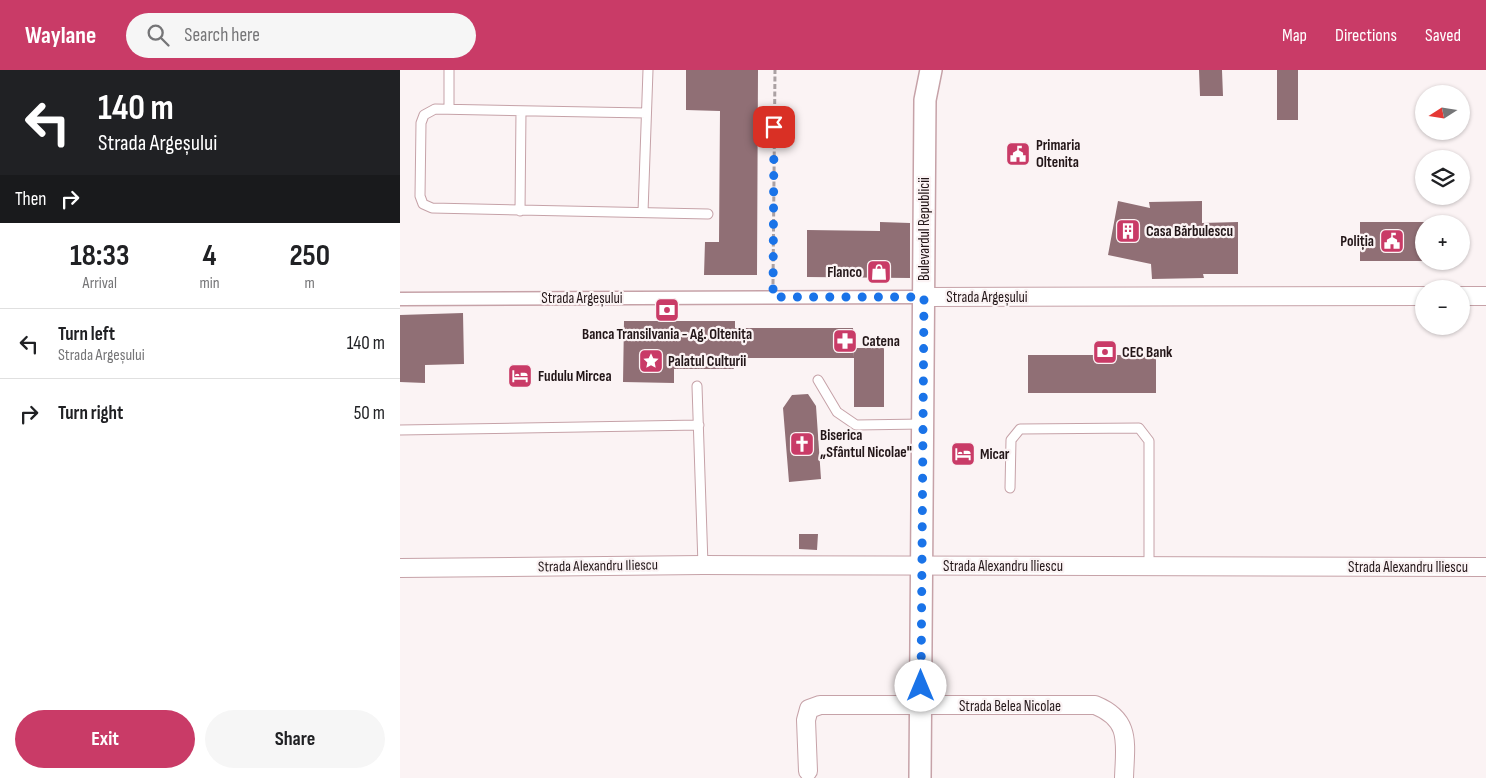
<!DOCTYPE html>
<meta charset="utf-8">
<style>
:root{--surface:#fff;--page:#f6f6f6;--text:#202124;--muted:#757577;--line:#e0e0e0;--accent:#c93b67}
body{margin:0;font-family:"Sofia Sans Condensed",sans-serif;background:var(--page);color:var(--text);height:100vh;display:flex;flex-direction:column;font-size:19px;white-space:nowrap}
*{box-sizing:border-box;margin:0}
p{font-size:16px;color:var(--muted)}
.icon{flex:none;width:28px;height:28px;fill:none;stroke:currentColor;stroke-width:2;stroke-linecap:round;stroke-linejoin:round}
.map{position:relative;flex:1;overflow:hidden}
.details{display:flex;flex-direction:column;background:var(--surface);width:400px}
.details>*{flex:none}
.top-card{background:#202124;color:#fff;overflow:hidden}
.needle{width:32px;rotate:258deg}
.buttons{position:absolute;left:1015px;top:15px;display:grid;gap:10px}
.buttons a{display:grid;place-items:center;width:55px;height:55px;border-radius:50%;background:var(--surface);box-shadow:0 1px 4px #0004;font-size:25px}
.pin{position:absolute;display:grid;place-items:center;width:42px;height:42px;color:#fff;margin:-21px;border-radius:10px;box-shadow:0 2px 8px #0006}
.me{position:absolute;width:55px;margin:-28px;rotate:0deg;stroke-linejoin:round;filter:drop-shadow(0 0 4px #0008)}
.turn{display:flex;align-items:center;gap:18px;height:105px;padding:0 15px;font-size:22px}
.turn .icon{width:65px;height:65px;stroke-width:2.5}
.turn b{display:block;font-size:35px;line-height:42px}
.then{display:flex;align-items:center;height:48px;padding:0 15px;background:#0003;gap:10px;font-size:19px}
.eta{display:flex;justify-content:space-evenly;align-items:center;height:85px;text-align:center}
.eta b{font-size:30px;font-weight:700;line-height:35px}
.cta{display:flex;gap:10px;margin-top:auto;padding:10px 15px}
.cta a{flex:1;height:58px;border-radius:30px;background:var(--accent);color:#fff;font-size:20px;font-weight:700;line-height:58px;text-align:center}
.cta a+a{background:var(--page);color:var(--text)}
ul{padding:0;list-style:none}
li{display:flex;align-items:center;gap:15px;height:70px;padding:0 15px;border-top:1px solid var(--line)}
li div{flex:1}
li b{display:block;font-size:19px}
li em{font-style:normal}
header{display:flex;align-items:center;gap:30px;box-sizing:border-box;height:70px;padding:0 25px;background:var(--accent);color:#fff}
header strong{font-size:24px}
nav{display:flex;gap:28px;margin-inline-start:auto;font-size:18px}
.search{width:350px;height:45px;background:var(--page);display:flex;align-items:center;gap:12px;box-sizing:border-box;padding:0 18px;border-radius:28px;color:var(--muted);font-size:19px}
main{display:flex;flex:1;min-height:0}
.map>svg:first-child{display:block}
</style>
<header>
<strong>Waylane</strong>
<div class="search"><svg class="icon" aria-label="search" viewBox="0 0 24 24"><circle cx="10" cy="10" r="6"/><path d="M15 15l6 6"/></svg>Search here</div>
<nav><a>Map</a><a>Directions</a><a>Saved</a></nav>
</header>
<main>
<section class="details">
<div class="top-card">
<div class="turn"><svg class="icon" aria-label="left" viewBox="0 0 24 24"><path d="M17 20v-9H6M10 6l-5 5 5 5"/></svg><div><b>140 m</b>Strada Argeșului</div></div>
<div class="then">Then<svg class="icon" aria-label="right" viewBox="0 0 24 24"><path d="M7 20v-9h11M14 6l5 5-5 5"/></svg></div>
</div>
<div class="eta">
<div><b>18:33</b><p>Arrival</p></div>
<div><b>4</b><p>min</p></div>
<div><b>250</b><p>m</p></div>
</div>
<ul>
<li><svg class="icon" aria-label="left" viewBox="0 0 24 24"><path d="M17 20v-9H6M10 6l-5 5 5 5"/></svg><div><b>Turn left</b><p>Strada Argeșului</p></div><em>140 m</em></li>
<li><svg class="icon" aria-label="right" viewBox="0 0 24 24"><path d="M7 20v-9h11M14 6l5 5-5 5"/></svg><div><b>Turn right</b></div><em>50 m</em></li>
</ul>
<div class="cta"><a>Exit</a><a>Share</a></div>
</section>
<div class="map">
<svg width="1086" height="708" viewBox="0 0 1086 708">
<rect width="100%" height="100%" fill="#fbf3f4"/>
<path fill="#906f75" d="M286 0H358L357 205H304L305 172H319L320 41 286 40Z
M799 0H822L823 26H800Z
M877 0H898V50H877Z
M718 131 750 138 749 132 802 131V153L838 152V204H803L804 208 752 209 751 194 708 185Z
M480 152 510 153V208L407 207V160L480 161Z
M960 152H1024V191H960Z
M63 243 64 294 25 295V313L0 312V245Z
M224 251H335V258H453L454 288H334V299H274V313L223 312Z
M454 278H484V337H454Z
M628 285H756V323H628Z
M408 324 416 336 421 409 389 412 383 338 392 325Z
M399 464H418L417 480 399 479Z"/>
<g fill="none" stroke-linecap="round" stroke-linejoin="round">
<defs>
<path id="service" d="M49 39V0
M246 43 35 39 24 45 21 53 20 126 23 134 32 138 308 144
M120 141 121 41
M243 142 248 0
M418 310 437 342 456 355 523 354
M297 316 303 495
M0 360 299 355
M610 418 611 370 620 359 739 358 749 371V495"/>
<path id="pedestrian" d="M0 229 524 227"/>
<path id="minor" d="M1061 226H1086
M524 227 1024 226
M0 498 303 495 1086 497
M408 701 406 650 409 639 420 635H695C732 650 725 674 724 708"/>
<path id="tertiary" d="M520 708 525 30 531 0"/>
</defs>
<use href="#service" stroke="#c6a2a8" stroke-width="11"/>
<use href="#pedestrian" stroke="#c6a2a8" stroke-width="15"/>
<use href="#minor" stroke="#c6a2a8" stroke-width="20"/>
<use href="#tertiary" stroke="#c6a2a8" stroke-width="24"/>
<path stroke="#aba1a3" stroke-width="3" stroke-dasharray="5 2.5" stroke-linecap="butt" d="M373 214 375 0"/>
<use href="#service" stroke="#fff" stroke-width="9"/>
<use href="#pedestrian" stroke="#fff" stroke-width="12"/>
<use href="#minor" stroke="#fff" stroke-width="18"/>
<use href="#tertiary" stroke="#fff" stroke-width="21"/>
</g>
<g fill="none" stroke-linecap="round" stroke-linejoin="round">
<path stroke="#1a73e8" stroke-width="9" stroke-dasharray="0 16.2" d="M374 57 373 227H524L521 616"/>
</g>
<defs>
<symbol id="civic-square" viewBox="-11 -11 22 22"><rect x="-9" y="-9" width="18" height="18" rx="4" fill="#c93b67" stroke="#fbf3f4"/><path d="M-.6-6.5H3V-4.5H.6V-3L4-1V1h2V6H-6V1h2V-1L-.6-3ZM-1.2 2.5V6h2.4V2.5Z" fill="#fff"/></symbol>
<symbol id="building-square" viewBox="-11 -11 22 22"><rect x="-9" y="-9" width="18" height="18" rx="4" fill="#c93b67" stroke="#fbf3f4"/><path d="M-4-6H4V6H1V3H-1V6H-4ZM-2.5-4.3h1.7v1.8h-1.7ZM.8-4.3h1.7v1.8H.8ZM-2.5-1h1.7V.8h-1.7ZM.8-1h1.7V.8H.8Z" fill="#fff"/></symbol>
<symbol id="shop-square" viewBox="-11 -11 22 22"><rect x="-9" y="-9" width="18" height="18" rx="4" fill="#c93b67" stroke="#fbf3f4"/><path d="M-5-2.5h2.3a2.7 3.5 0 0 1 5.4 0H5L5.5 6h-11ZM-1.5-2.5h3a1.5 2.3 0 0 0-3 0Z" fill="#fff"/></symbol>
<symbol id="bank-square" viewBox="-11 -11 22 22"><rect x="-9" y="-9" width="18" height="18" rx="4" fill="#c93b67" stroke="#fbf3f4"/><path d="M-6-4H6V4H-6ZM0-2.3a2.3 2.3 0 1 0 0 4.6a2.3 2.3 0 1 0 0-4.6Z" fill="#fff"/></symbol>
<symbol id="pharmacy-square" viewBox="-11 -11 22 22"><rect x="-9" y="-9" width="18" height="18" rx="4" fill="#c93b67" stroke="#fbf3f4"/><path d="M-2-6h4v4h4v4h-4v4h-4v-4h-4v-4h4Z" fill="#fff"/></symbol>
<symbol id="sight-square" viewBox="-11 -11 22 22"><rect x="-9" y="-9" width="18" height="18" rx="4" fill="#c93b67" stroke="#fbf3f4"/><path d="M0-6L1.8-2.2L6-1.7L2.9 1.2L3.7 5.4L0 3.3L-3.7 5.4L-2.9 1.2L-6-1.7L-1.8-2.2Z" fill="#fff"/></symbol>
<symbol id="hotel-square" viewBox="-11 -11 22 22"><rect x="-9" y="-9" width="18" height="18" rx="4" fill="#c93b67" stroke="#fbf3f4"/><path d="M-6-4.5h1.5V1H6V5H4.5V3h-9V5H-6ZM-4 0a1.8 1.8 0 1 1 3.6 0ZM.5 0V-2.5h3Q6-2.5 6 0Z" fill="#fff"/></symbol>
<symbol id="church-square" viewBox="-11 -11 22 22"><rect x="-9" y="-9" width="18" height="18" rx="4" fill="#c93b67" stroke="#fbf3f4"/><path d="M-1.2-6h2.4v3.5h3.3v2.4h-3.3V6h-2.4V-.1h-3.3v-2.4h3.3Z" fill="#fff"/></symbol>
</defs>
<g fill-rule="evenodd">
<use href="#civic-square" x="604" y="70" width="28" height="28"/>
<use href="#building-square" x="714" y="147" width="28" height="28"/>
<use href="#civic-square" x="978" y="157" width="28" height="28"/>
<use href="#shop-square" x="465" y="188" width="28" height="28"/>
<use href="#bank-square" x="253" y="226" width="28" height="28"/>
<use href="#pharmacy-square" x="431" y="257" width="28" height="28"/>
<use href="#bank-square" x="691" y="268" width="28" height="28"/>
<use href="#sight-square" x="237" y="277" width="28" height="28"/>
<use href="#hotel-square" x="106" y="292" width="28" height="28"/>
<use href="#church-square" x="388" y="360" width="28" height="28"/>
<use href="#hotel-square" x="549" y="370" width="28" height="28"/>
</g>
<g text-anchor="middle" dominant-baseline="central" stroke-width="4.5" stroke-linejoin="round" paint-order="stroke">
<g font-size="15" font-weight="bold" fill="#231618" stroke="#fbf3f4" text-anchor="start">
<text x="636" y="75">Primaria<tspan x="636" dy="17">Oltenita</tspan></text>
<text x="746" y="161">Casa Bărbulescu</text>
<text x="974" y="171" text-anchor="end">Poliția</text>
<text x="462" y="202" text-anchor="end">Flanco</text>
<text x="267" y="264" text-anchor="middle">Banca Transilvania - Ag. Oltenița</text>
<text x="462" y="271">Catena</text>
<text x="722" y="282">CEC Bank</text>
<text x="268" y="291">Palatul Culturii</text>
<text x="138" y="306">Fudulu Mircea</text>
<text x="420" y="365">Biserica<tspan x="420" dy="17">„Sfântul Nicolae"</tspan></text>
<text x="580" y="384">Micar</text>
</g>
<g font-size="15" fill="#231618" stroke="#fbf3f4">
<text transform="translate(524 159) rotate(-90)">Bulevardul Republicii</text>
<text x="587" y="227">Strada Argeșului</text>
<text x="182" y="228">Strada Argeșului</text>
<text transform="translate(198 496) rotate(-1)">Strada Alexandru Iliescu</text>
<text x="603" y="496">Strada Alexandru Iliescu</text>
<text x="1008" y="497">Strada Alexandru Iliescu</text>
<text x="610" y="636">Strada Belea Nicolae</text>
</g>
</g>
</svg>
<div class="buttons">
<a><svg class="needle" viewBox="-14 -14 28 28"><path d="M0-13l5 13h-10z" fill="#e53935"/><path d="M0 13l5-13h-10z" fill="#757577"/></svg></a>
<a><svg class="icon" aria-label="layers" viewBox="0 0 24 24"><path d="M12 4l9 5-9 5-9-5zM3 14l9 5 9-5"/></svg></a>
<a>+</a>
<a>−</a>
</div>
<div class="pin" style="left:374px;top:57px;background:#d93025"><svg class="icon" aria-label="arrive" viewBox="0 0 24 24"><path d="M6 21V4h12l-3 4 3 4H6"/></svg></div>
<svg class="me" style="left:521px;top:616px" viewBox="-20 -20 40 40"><circle r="19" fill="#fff"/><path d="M0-13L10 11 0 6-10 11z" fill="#1a73e8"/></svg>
</div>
</main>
